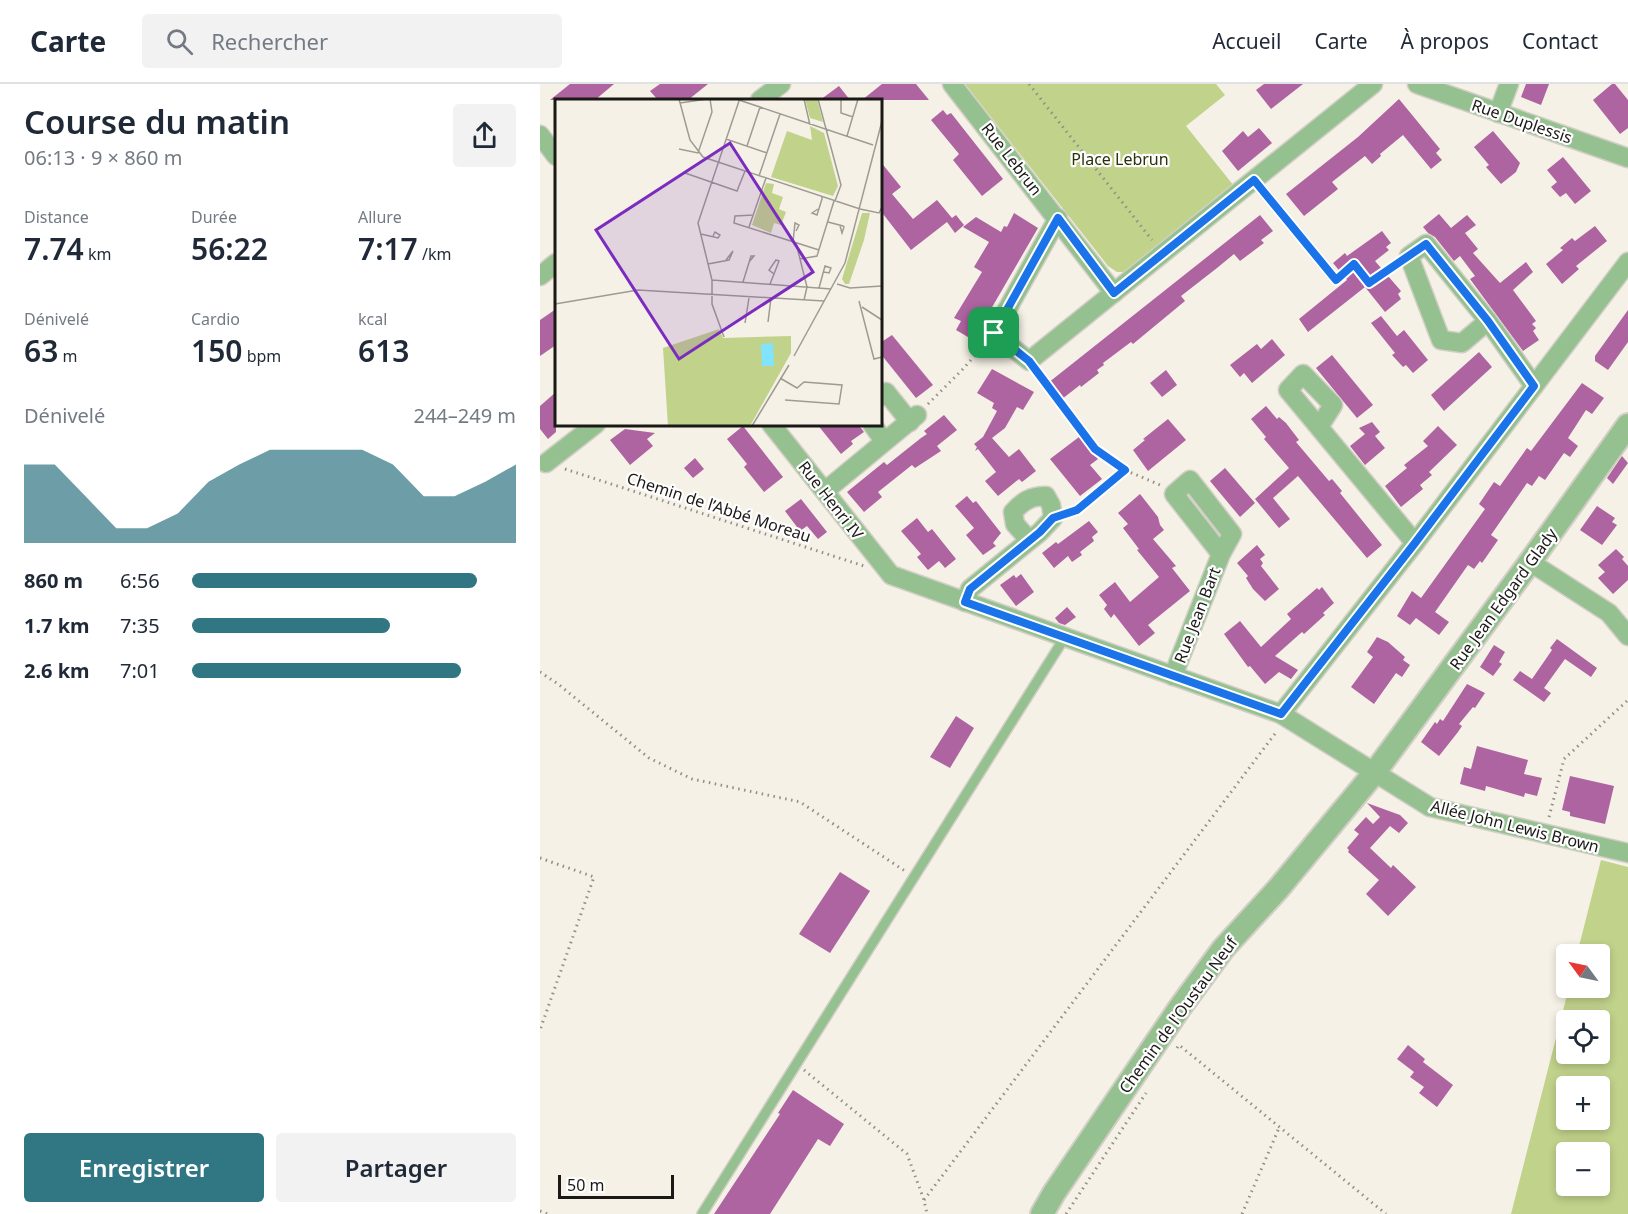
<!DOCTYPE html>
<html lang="fr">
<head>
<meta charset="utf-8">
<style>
	body { margin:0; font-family:"Noto Sans",sans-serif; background:#f2f2f3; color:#1f2937; height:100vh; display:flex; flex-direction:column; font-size:22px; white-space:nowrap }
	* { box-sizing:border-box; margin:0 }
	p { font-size:20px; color:#747a83 }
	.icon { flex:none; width:33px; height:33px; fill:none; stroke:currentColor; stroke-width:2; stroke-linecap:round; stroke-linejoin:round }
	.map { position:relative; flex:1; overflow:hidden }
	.sheet { display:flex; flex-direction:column; background:#fff; width:540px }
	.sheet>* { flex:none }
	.needle { width:39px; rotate:303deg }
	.fabs { position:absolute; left:1016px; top:860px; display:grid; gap:12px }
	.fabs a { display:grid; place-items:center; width:54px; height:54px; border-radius:6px; background:#fff; box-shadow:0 3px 9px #0003; font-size:30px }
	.scale { position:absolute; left:18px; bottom:15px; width:116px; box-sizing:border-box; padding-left:6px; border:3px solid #1b1916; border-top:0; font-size:16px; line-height:21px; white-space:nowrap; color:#1b1916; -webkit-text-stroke:4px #fefefe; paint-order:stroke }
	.pin { position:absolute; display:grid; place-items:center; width:51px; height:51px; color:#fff; margin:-26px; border-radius:12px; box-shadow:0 3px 9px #0006 }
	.round { display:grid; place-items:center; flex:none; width:63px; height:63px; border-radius:6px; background:#f2f2f3 }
	.head { display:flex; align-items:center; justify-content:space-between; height:102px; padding:0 24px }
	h1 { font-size:33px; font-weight:600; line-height:45px }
	.stats { display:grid; grid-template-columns:repeat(3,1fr); gap:9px; height:102px; padding:6px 24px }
	.stats div { display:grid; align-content:center }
	.stats b { font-size:30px; font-weight:600 }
	.stats small { font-size:16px; font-weight:400 }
	.stats p { font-size:16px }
	.chart { height:168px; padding:12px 24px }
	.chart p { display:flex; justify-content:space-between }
	.chart svg { width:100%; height:108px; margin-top:6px; fill:#307683; opacity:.7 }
	.button { display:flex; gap:12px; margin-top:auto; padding:12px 24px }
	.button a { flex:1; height:69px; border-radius:6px; background:#307683; color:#fff; font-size:24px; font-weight:600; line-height:69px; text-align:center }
	.button a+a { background:#f2f2f3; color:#1f2937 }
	ul { padding:0 24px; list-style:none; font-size:20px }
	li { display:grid; grid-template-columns:96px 72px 1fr; align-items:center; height:45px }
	li i { height:15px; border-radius:8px; background:#307683 }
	header { display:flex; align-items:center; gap:36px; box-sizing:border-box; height:84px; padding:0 30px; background:#fff; border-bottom:2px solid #e0e1e3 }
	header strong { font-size:28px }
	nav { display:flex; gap:33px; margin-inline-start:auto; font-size:21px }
	.search { width:420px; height:54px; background:#f2f2f3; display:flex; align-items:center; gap:15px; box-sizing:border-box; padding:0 21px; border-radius:6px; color:#747a83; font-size:22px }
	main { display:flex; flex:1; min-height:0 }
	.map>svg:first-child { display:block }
	.green { fill:#c1d28b; fill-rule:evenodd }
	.building { fill:#ae64a1 }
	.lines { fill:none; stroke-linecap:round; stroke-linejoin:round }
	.service-casing { stroke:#d2cec5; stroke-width:12 }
	.minor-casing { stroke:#d2cec5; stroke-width:21 }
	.tertiary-casing { stroke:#d2cec5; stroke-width:26 }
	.path { stroke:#928f88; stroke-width:3; stroke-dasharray:1.5 4.5; stroke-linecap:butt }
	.service { stroke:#95c191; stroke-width:9 }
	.minor { stroke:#95c191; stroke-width:18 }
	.tertiary { stroke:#95c191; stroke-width:22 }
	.route-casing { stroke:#fff; stroke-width:12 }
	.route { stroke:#1a73e8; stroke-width:8 }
	.labels { text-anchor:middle; stroke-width:4.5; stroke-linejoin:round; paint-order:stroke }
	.street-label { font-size:16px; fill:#1b1916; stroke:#fefefe }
	.park-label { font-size:16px; fill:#2b320a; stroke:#fefefe }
	.inset-road { fill:none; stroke:#9e9b93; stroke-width:1.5 }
	.view { fill:#7b2cbf; fill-opacity:0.15; stroke:#7b2cbf; stroke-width:3 }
	.inset-edge { fill:none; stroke:#1b1916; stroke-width:3 }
</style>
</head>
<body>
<header>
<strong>Carte</strong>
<div class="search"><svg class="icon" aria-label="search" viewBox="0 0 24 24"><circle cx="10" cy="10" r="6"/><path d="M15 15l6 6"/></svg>Rechercher</div>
<nav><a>Accueil</a><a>Carte</a><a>À propos</a><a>Contact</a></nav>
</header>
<main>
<section class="sheet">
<div class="head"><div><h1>Course du matin</h1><p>06:13 · 9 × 860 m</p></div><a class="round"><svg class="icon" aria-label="share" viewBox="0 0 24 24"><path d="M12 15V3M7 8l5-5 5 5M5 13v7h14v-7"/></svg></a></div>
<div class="stats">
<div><p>Distance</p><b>7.74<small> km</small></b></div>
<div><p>Durée</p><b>56:22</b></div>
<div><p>Allure</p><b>7:17<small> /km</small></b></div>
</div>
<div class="stats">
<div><p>Dénivelé</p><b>63<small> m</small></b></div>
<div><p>Cardio</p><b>150<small> bpm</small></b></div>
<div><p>kcal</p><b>613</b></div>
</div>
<div class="chart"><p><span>Dénivelé</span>244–249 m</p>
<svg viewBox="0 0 160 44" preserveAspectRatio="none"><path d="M0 44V12L10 12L20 25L30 38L40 38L50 32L60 19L70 12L80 6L90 6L100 6L110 6L120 12L130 25L140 25L150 19L160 12V44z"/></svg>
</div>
<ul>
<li><b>860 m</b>6:56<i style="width:88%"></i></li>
<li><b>1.7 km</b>7:35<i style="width:61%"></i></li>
<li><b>2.6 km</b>7:01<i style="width:83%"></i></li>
</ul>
<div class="button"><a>Enregistrer</a><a>Partager</a></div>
</section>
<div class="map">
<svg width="1088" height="1130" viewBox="0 0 1088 1130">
	<rect width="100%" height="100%" fill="#f5f1e6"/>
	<!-- green -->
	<g class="green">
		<path d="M 425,0 L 676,0 L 685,11 L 646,42 L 694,102 L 586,188 L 577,188 L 568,182 Z"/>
		<path d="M 1061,776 L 1088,783 L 1088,1130 L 971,1130 L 1029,903 L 1059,903 L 1059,870 L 1037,870 ZM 1026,936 L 1059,936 L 1059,969 L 1026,969 ZM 1026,1002 L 1059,1002 L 1059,1035 L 1026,1035 ZM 1026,1068 L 1059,1068 L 1059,1101 L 1026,1101 Z"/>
	</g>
	<!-- building -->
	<g class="building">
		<path d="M 30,0 L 74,0 L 55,16 L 10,16 Z"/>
		<path d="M 120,0 L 168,0 L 148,16 L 118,16 L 110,7 Z"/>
		<path d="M 342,0 L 376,0 L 389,16 L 322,16 Z"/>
		<path d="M 724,0 L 763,0 L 731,25 L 716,6 Z"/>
		<path d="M 986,0 L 1009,0 L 1001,21 L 981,13 Z"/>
		<path d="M 1072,0 L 1075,0 L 1088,16 L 1088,44 L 1080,50 L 1053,16 Z"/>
		<path d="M 299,2 L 310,16 L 280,16 Z"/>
		<path d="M 859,15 L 900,65 L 896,69 L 902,76 L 891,85 L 863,51 L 840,70 L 841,72 L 832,80 L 825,72 L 792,98 L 798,105 L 764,132 L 746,110 L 818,53 Z"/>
		<path d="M 403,26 L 407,31 L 411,29 L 463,95 L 442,112 L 413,76 L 419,70 L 391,36 Z"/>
		<path d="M 719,44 L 732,59 L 698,87 L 682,67 L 703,47 L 708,53 Z"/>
		<path d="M 953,47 L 980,79 L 976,88 L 961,100 L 946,83 L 949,81 L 934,63 Z"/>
		<path d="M 1023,73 L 1051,107 L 1035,120 L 1026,109 L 1020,113 L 1011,103 L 1017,98 L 1007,86 Z"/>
		<path d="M 340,77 L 361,103 L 352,110 L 373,135 L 397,116 L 412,134 L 416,131 L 424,141 L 415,149 L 407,138 L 371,166 L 340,126 Z"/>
		<path d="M 474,129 L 498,144 L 433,256 L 416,246 L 421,237 L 414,234 L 442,188 L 434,183 L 449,158 L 423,143 L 436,133 L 461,148 L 464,142 L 467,143 Z"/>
		<path d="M 899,130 L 911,144 L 927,131 L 936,141 L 925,149 L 938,165 L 933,169 L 960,199 L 986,178 L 993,188 L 973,206 L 996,237 L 992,240 L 996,244 L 993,247 L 999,256 L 983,267 L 930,195 L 935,192 L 920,172 L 914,177 L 895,153 L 888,149 L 883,143 Z"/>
		<path d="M 720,131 L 733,147 L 721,156 L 724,159 L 700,177 L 694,170 L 677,184 L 641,212 L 645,217 L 593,260 L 591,258 L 563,279 L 564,281 L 557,286 L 559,289 L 541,303 L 540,301 L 522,315 L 517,310 L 508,299 Z"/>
		<path d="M 1055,142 L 1067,157 L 1036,182 L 1039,185 L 1022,200 L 1006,180 L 1023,166 L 1020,164 L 1032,154 L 1035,157 Z"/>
		<path d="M 842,147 L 851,159 L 846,163 L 849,166 L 835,177 L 861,207 L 858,210 L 861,215 L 845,228 L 825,203 L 768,248 L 759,235 L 807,196 L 793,179 L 805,169 L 807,172 Z"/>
		<path d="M 16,225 L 16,261 L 0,272 L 0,236 Z"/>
		<path d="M 1088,226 L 1088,258 L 1068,286 L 1055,277 L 1055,272 Z"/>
		<path d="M 841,232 L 857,252 L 864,246 L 888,276 L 873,289 L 866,281 L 863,283 L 852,271 L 855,269 L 831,239 Z"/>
		<path d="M 352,251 L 393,301 L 376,314 L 340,269 L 340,259 Z"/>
		<path d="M 732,255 L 745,271 L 712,299 L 704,289 L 700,293 L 690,281 L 717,260 L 721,265 Z"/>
		<path d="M 939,268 L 952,283 L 904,327 L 891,311 Z"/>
		<path d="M 792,271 L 833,321 L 817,334 L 776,284 Z"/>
		<path d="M 452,285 L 494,308 L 483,326 L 477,323 L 465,344 L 452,354 L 469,373 L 479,365 L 496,387 L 482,398 L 479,395 L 458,412 L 445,397 L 456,388 L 438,365 L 435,367 L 437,363 L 434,360 L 443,353 L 457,327 L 452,324 L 454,319 L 437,309 Z"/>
		<path d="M 626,286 L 637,301 L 622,313 L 610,299 Z"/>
		<path d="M 1042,299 L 1064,314 L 1052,330 L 1046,326 L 1028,354 L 1038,362 L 1030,373 L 1024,369 L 1005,396 L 999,392 L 992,402 L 987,399 L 951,451 L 958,456 L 942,479 L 940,477 L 934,485 L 928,481 L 895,528 L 909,538 L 899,551 L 876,534 L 870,541 L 857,532 L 872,507 L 881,514 L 945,425 L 939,420 L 954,398 L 960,402 L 987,364 L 991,367 Z"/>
		<path d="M 16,308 L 16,348 L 8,355 L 0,345 L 0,322 Z"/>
		<path d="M 726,322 L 737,335 L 739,333 L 746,339 L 759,356 L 756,358 L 789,397 L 792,395 L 802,407 L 800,409 L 842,461 L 827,474 L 758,392 L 733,414 L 750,435 L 739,444 L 715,415 L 749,384 L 724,355 L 726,353 L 711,335 Z"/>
		<path d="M 404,331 L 417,346 L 397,362 L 401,367 L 375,384 L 372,381 L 338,408 L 342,413 L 324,428 L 307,408 L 344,378 L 347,381 L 381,354 L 387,350 L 384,347 Z"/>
		<path d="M 628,335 L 646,356 L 608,387 L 593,366 L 605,356 L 603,355 Z"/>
		<path d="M 832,338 L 840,348 L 835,352 L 845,364 L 825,381 L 810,362 L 825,350 L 819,344 Z"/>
		<path d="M 277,340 L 318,340 L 324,348 L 311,357 L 313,360 L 301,370 Z"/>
		<path d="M 203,342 L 243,393 L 224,408 L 204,383 L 207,380 L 187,355 Z"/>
		<path d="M 898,342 L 917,361 L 889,388 L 892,391 L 880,401 L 883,405 L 861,423 L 845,402 L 867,384 L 864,381 L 888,362 L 883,357 Z"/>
		<path d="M 85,345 L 115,349 L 107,355 L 113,362 L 90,381 L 70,356 Z"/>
		<path d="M 539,353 L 558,375 L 550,381 L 562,395 L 540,412 L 510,375 Z"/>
		<path d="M 1082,372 L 1088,379 L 1073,400 L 1067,394 Z"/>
		<path d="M 155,374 L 164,385 L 153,394 L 144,384 Z"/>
		<path d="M 685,384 L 715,419 L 700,433 L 670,397 Z"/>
		<path d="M 600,410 L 618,433 L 620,441 L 624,446 L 613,455 L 636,482 L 632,484 L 650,507 L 608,541 L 615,549 L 599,562 L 574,530 L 571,534 L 564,525 L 567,521 L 559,511 L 575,498 L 590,518 L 619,493 L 597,466 L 599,465 L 583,444 L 588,440 L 578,429 Z"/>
		<path d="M 427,412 L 433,419 L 436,417 L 461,449 L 453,459 L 456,462 L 443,471 L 426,451 L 434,444 L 415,422 Z"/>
		<path d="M 261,415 L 287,448 L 278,455 L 267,442 L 260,447 L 245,427 Z"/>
		<path d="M 1057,422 L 1075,434 L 1072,438 L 1077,441 L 1062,461 L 1040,446 Z"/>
		<path d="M 377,434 L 388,448 L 392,445 L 416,475 L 405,484 L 399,477 L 388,486 L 377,473 L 381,470 L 361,447 Z"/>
		<path d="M 549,437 L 558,448 L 552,453 L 554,457 L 540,468 L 542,471 L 532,478 L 528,472 L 514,484 L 502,469 L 516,458 L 518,460 Z"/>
		<path d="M 717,461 L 725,471 L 720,475 L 723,479 L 721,482 L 739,505 L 725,517 L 713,505 L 706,494 L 708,492 L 697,479 Z"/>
		<path d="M 1076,465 L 1084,473 L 1082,475 L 1088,482 L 1088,496 L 1073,510 L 1058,494 L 1065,488 L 1058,481 Z"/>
		<path d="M 481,490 L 494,508 L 476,522 L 460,501 L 474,491 L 476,494 Z"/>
		<path d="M 782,503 L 794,519 L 783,529 L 785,531 L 775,540 L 764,550 L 762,548 L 735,572 L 758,586 L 751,595 L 739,588 L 725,600 L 710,582 L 708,583 L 684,550 L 700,537 L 721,563 L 751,535 L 747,530 L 777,504 L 779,506 Z"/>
		<path d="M 527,523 L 536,533 L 525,541 L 519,539 L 515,534 Z"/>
		<path d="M 837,553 L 848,558 L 865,573 L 863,576 L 870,581 L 862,593 L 856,589 L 834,620 L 811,603 L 833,573 L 827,568 Z"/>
		<path d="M 1017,555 L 1057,584 L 1051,593 L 1025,575 L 1004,604 L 1011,609 L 1004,618 L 973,596 L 980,587 L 992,595 L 1012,566 L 1010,564 Z"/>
		<path d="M 954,561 L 965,568 L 959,578 L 962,580 L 953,592 L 940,583 Z"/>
		<path d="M 927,600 L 945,609 L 935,624 L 933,623 L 919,640 L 922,642 L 918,648 L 899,672 L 881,658 L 895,638 L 897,640 L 900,635 L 903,637 Z"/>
		<path d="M 416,632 L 434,644 L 410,684 L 390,673 Z"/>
		<path d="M 937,662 L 988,676 L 984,690 L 1002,694 L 997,712 L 985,709 L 984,713 L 946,702 L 945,707 L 920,700 L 924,683 L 931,685 Z"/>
		<path d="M 1030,692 L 1074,702 L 1065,740 L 1030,732 L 1030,728 L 1022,726 Z"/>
		<path d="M 827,719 L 860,731 L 868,739 L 859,749 L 850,742 L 830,764 L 851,784 L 853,781 L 876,803 L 848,832 L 826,810 L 839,796 L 808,768 L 809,766 L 807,764 L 819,750 L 814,746 L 826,733 L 833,740 L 840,733 Z"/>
		<path d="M 300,788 L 330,807 L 290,869 L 259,850 Z"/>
		<path d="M 868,961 L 885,975 L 883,978 L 913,1001 L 897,1023 L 879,1009 L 884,1003 L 870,993 L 874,988 L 857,975 Z"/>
		<path d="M 253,1006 L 304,1040 L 290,1062 L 278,1055 L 230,1130 L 174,1130 L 240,1030 L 238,1029 Z"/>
	</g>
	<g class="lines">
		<!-- service casing -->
		<g class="service-casing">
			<g id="service">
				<path d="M 714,96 L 796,196"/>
				<path d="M 162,1130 L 525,553"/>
			</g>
		</g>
		<!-- minor casing -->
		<g class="minor-casing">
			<g id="minor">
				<path d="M 412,0 L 574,209"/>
				<path d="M 877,0 L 1088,74"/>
				<path d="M 220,16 L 241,0"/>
				<path d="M 958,29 L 969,0"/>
				<path d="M 0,51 L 16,72"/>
				<path d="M 518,134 L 454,249 L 489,277 L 833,0"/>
				<path d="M 0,192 L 16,179"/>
				<path d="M 948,237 L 922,259 L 901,256 L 869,172 L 886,160 L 948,237 L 994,302"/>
				<path d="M 340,313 L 346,308 L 370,338"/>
				<path d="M 231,340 L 351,491 L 741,630 L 890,723 L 1088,769"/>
				<path d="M 332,340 L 344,357"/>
				<path d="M 779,343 L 793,321 L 763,290 L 748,306 L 875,459"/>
				<path d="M 6,379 L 56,340"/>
				<path d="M 285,407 L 377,331"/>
				<path d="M 990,478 L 1069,529 L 1088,552"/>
				<path d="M 425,518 L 430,505 L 500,448 L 513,434 L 511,421 L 506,412 C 491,412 483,417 473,428 L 475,440 L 489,456"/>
				<path d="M 633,592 L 681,470 L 692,450 L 650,396 L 634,410 L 681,470"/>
				<path d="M 741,630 L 875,459 L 1088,178"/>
			</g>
		</g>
		<!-- tertiary casing -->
		<g class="tertiary-casing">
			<path id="tertiary" d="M 502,1130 L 514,1109 L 641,922 L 683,865 L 738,805 L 835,688 L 990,478 L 1088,341"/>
		</g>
		<!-- path -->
		<g class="path">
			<path d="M 489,0 L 612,156"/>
			<path d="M 805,188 L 814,180 L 829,199 L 855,181"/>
			<path d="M 498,289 L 555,365 L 585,386 L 620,401"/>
			<path d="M 388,320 L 423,285 L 444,261"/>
			<path d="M 25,385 L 324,482"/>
			<path d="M 529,429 L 537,426 L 585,386"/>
			<path d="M 0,588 L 18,600 L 109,674 L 152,695 L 260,718 L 365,787"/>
			<path d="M 1009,733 L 1024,675 L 1088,616"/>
			<path d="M 0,774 L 54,793 L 0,946"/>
			<path d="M 637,964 L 639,961 L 846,1130"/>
			<path d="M 264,986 L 367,1070 L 384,1116 L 387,1130"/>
			<path d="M 384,1116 L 737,647"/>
			<path d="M 0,1127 L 8,1130"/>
			<path d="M 526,1130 L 606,1009"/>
			<path d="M 702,1130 L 739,1044"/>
		</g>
		<!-- service -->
		<use href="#service" class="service"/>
		<!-- minor -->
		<use href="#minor" class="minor"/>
		<!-- tertiary -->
		<use href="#tertiary" class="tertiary"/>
	</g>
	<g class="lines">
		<!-- route casing -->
		<g class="route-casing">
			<path id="route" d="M 714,96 L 796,196 L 814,180 L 829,199 L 886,160 L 948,237 L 994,302 L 875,459 L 741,630 L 425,518 L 430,505 L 500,448 L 513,434 L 537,426 L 585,386 L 555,365 L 489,277 L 454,249 L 518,134 L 574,209 Z"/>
		</g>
		<!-- route -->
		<use href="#route" class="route"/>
	</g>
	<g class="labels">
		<!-- street labels -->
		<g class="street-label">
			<text transform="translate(982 37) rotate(19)" y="6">Rue Duplessis</text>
			<text transform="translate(472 75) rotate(52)" y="6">Rue Lebrun</text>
			<text transform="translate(291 416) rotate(52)" y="6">Rue Henri IV</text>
			<text transform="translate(179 423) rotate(18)" y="6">Chemin de l’Abbé Moreau</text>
			<text transform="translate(963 515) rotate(-54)" y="6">Rue Jean Edgard Glady</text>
			<text transform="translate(657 531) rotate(-69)" y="6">Rue Jean Bart</text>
			<text transform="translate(975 742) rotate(14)" y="6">Allée John Lewis Brown</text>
			<text transform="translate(638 931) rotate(-54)" y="6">Chemin de l'Oustau Neuf</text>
		</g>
		<!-- park labels -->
		<g class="park-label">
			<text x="580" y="81">Place Lebrun</text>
		</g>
	</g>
	<!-- overview -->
	<g transform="translate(15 15)">
		<rect width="327" height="327" fill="#f5f1e6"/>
		<path d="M 250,0 L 262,0 L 268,23 L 255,19 ZM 255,27 L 269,34 L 283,87 L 278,97 L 216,78 L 232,32 L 257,41 ZM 211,84 L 219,85 L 217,94 L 228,98 L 224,110 L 231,113 L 226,126 L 219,124 L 216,134 L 197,126 ZM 307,114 L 315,114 L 309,141 L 294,185 L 290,185 L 287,180 ZM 164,230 L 168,239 L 236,237 L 236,254 L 195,327 L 113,327 L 108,249 Z" fill="#c1d28b"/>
		<path d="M 218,244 L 219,267 L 207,267 L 206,245 Z" fill="#81e4fc"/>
		<path class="inset-road" d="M 124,0 L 135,41 L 148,58 L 305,110 L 324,114 L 327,108M 181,0 L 318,46M 249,0 L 255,26M 263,0 L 286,86 L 280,102M 286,0 L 286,14 L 298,18M 125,4 L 152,0M 292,37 L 303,0M 171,40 L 212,54M 192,47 L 205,8M 124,50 L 143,54 L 157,13 L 155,0M 130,74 L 182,92 L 190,72M 204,77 L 225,15M 263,110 L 257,114 L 262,116 L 267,100 L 267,98M 199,116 L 180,117 L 179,124 L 264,151M 273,123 L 288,127 L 289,128 L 287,134 L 285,127M 194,128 L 211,79M 146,135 L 163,139 L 165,136 L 160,133 L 158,137M 238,143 L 240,124 L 244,126 L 241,132M 241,144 L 252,188 L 249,201M 245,160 L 262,157 L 279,102M 153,165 L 174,161 L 178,152 L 171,161M 157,181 L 276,190M 188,183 L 196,157 L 199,157 L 194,163M 215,185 L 219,175 L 224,162 L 221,161 L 214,171 L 219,175M 282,185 L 295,189 L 327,187M 264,189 L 270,167 L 276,169 L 274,174 L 269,173M 304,202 L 319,260 L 327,258M 0,205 L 83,191 L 269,202M 307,208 L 327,221M 213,223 L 216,199M 190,224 L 194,199M 169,238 L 157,205 L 157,181 L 143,124 L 184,2M 239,257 L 290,164 L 327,22M 225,279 L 242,289 L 249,283 L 287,286 L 284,305 L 230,301M 197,327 L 234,266"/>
		<path class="view" d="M 175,44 L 258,173 L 124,260 L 41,131 Z"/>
		<rect width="327" height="327" class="inset-edge"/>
	</g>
</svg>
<div class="fabs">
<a><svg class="needle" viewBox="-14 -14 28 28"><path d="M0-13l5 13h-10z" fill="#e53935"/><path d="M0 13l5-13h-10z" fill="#747a83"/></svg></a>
<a><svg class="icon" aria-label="locate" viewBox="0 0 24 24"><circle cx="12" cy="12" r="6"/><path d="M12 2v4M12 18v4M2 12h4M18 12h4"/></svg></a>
<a>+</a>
<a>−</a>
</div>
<div class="scale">50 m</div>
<div class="pin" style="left:454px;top:249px;background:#1e9e55"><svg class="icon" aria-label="arrive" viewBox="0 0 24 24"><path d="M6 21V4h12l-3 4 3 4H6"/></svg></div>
</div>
</main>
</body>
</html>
